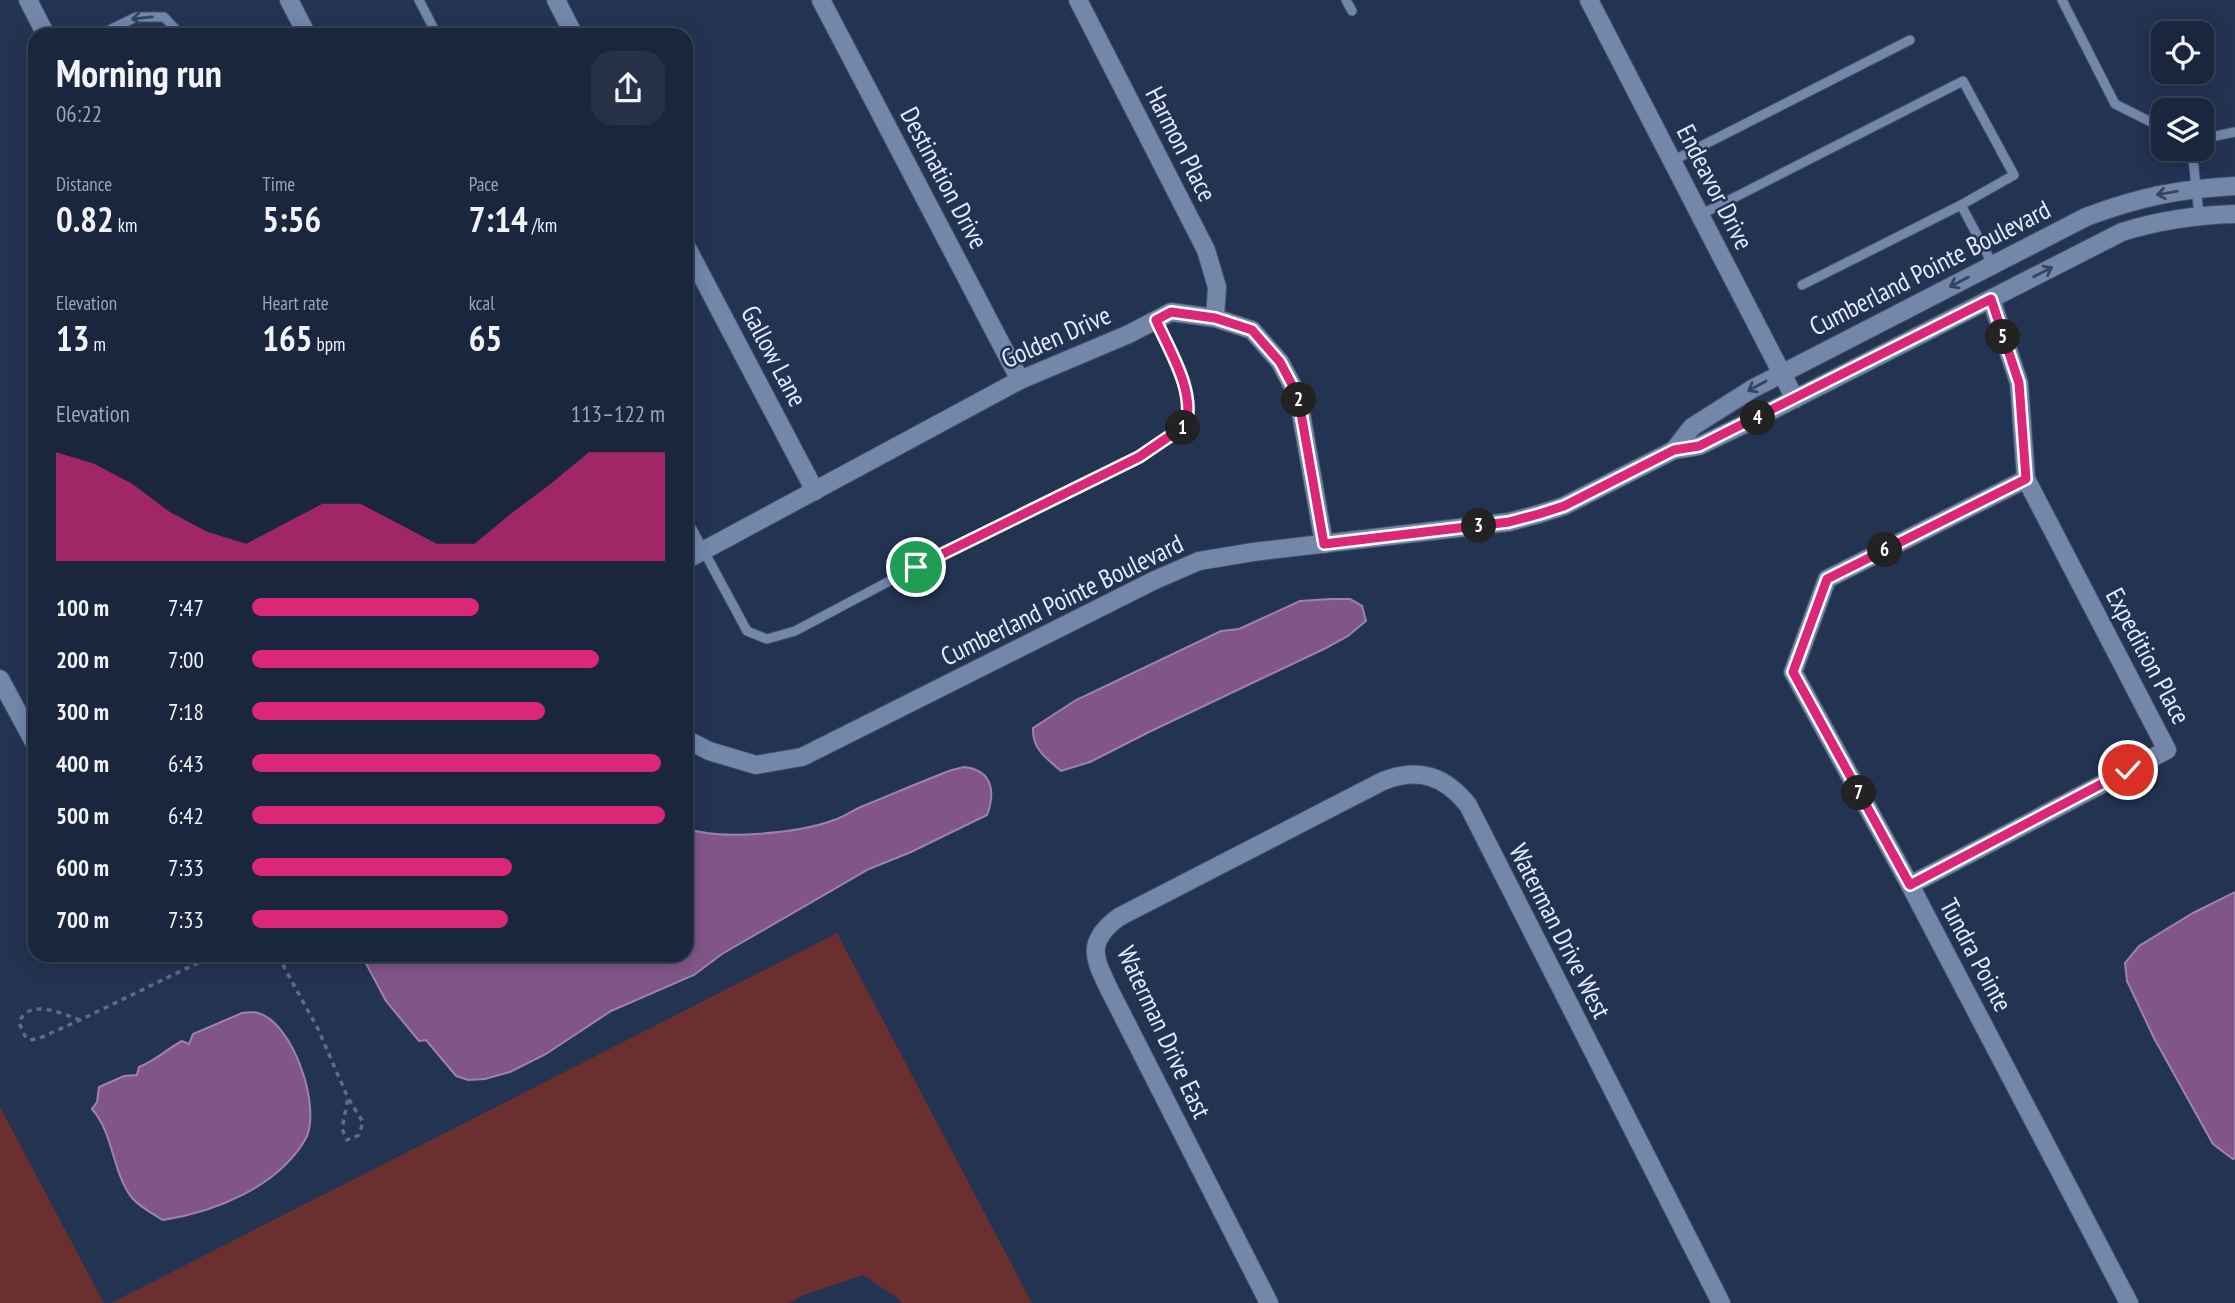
<!DOCTYPE html>
<html lang="en">
<head>
<meta charset="utf-8">
<style>
	body { margin:0; font-family:"PT Sans Narrow",sans-serif; background:#273249; color:#f1f3f6; height:100vh; display:flex; flex-direction:column; font-size:26px; white-space:nowrap }
	* { box-sizing:border-box; margin:0 }
	p { font-size:23px; color:#9fa5b0 }
	.icon { flex:none; width:38px; height:38px; fill:none; stroke:currentColor; stroke-width:2; stroke-linecap:round; stroke-linejoin:round }
	.map { position:relative; flex:1; overflow:hidden }
	.details { position:absolute; left:28px; top:28px; width:665px; height:934px; display:flex; flex-direction:column; background:#1a263e; border-radius:21px; box-shadow:0 4px 18px #0003,0 0 0 2px #384358 }
	.details>* { flex:none }
	.tools { position:absolute; left:2151px; top:21px; display:grid; gap:14px }
	.tools a { display:grid; place-items:center; width:63px; height:63px; border-radius:14px; background:#1a263e; box-shadow:0 4px 18px #0003,0 0 0 2px #384358; font-size:35px }
	.pin { position:absolute; display:grid; place-items:center; width:60px; height:60px; color:#fff; margin:-30px; border:4px solid #fff; border-radius:50%; box-shadow:0 2px 7px #0007 }
	.km { position:absolute; width:35px; height:35px; margin:-18px; border-radius:50%; background:#222; color:#fff; font-size:19px; line-height:35px; text-align:center }
	.round { display:grid; place-items:center; flex:none; width:74px; height:74px; border-radius:21px; background:#273249 }
	.head { display:flex; align-items:center; justify-content:space-between; height:119px; padding:0 28px }
	h1 { font-size:38px; font-weight:600; line-height:52px }
	.figures { display:grid; grid-template-columns:repeat(3,1fr); gap:10px; height:119px; padding:7px 28px }
	.figures div { display:grid; align-content:center }
	.figures b { font-size:35px; font-weight:600 }
	.figures small { font-size:19px; font-weight:400 }
	.figures p { font-size:19px }
	.chart { height:196px; padding:14px 28px }
	.chart p { display:flex; justify-content:space-between }
	.chart svg { width:100%; height:126px; margin-top:7px; fill:#db2777; opacity:.7 }
	ul { padding:0 28px; list-style:none; font-size:23px }
	li { display:grid; grid-template-columns:112px 84px 1fr; align-items:center; height:52px }
	li i { height:18px; border-radius:9px; background:#db2777 }
	.map>svg:first-child { display:block }
	.green { fill:#6b2f2f }
	.water { fill:#825589; stroke:#9f82ab; stroke-width:2 }
	.lines { fill:none; stroke-linecap:round; stroke-linejoin:round }
	.service-casing { stroke:#43506a; stroke-width:11 }
	.minor-casing { stroke:#43506a; stroke-width:20 }
	.path { stroke:#5e6c86; stroke-width:3.5; stroke-dasharray:5 5; stroke-linecap:butt }
	.service { stroke:#7387ab; stroke-width:9 }
	.minor { stroke:#7387ab; stroke-width:18 }
	.oneway { stroke:#334464 }
	.route-casing { stroke:#fff; stroke-width:14 }
	.route { stroke:#db2777; stroke-width:9 }
	.labels { text-anchor:middle; stroke-width:5; stroke-linejoin:round; paint-order:stroke }
	.street-label { font-size:26px; fill:#e2ebfb; stroke:#233352 }
</style>
</head>
<body>
<div class="map">
<svg width="2235" height="1303" viewBox="0 0 2235 1303">
	<rect width="100%" height="100%" fill="#233352"/>
	<!-- green -->
	<g class="green">
		<path d="M 837,933 L 1032,1303 L 901,1303 L 899,1299 L 863,1275 L 804,1295 L 789,1303 L 111,1303 Z"/>
		<path d="M 0,1107 L 104,1303 L 0,1303 Z"/>
	</g>
	<!-- water -->
	<g class="water">
		<path d="M 1331,599 L 1350,599 L 1362,606 L 1366,621 L 1348,636 L 1326,648 L 1149,732 L 1090,762 L 1061,771 C 1046,758 1032,749 1033,728 L 1076,700 L 1221,631 L 1239,629 L 1300,601 Z"/>
		<path d="M 964,767 C 992,770 996,791 987,815 L 911,852 L 869,869 L 722,954 L 694,975 L 611,1011 L 546,1054 L 510,1072 L 485,1079 L 468,1080 L 456,1076 L 426,1040 L 419,1041 L 386,1001 L 362,956 L 686,956 L 686,828 C 720,841 799,833 834,820 C 844,817 853,810 863,806 C 893,794 922,781 952,770 Z"/>
		<path d="M 2235,892 L 2235,1158 L 2233,1159 L 2213,1144 L 2154,1038 L 2127,981 L 2125,963 L 2139,946 L 2193,913 Z"/>
		<path d="M 242,1013 C 247,1013 254,1011 258,1013 C 293,1022 323,1110 305,1140 C 277,1187 215,1212 163,1220 C 153,1214 140,1207 132,1198 C 112,1172 114,1134 92,1109 L 97,1102 L 99,1087 L 124,1076 L 137,1075 L 139,1067 C 155,1061 167,1049 182,1041 L 189,1044 L 193,1034 Z"/>
	</g>
	<g class="lines">
		<!-- service casing -->
		<g class="service-casing">
			<g id="service">
				<path d="M 419,0 L 437,35"/>
				<path d="M 1346,0 L 1352,11"/>
				<path d="M 2062,0 L 2115,104 L 2163,128"/>
				<path d="M 99,35 L 136,17 L 164,17 L 181,35"/>
				<path d="M 2202,139 L 2235,132"/>
				<path d="M 2192,149 L 2199,215"/>
				<path d="M 1672,161 L 1910,40"/>
				<path d="M 1700,215 L 1963,81 L 2014,175 L 1961,205 L 1993,265"/>
				<path d="M 1802,285 L 1961,205"/>
				<path d="M 686,518 L 747,631 L 767,639 L 795,631 L 916,567 L 1139,457 L 1186,425 C 1195,390 1170,352 1156,320"/>
			</g>
		</g>
		<!-- minor casing -->
		<g class="minor-casing">
			<g id="minor">
				<path d="M 28,0 L 46,35"/>
				<path d="M 289,0 L 307,35"/>
				<path d="M 556,0 L 574,35"/>
				<path d="M 821,0 L 1020,380"/>
				<path d="M 1078,0 L 1206,250 L 1217,287 L 1215,318"/>
				<path d="M 1589,0 L 1795,399"/>
				<path d="M 686,246 L 815,491"/>
				<path d="M 1991,299 L 2019,383 L 2026,479 L 1827,579 L 1793,672 L 1910,885 L 2129,1303"/>
				<path d="M 1674,450 L 1692,427 L 1752,389 L 2086,217 C 2139,197 2179,189 2235,186"/>
				<path d="M 686,560 L 1020,380 L 1129,334 L 1171,312 L 1215,318 L 1252,330 L 1280,362 L 1298,396 L 1324,544"/>
				<path d="M 0,679 L 35,744"/>
				<path d="M 686,739 L 709,751 L 756,765 L 802,757 L 1155,580 L 1199,561 L 1253,552 L 1509,522 L 1539,514 L 1564,506 L 1674,450 L 1699,446 L 1753,420 L 2122,232 C 2160,220 2195,215 2235,214"/>
				<path d="M 1910,885 L 2167,750 L 2026,479"/>
				<path d="M 1269,1303 L 1110,991 C 1094,958 1085,942 1119,917 L 1383,781 C 1419,767 1445,776 1468,805 L 1721,1303"/>
			</g>
		</g>
		<!-- path -->
		<g class="path">
			<path d="M 278,956 L 318,1029 L 348,1098 L 363,1122 L 359,1135 L 347,1140 L 342,1129 L 348,1098"/>
			<path d="M 80,1020 C 63,1014 28,997 19,1023 L 25,1036 L 30,1040 L 40,1038 L 80,1020 L 212,956"/>
		</g>
		<!-- service -->
		<use href="#service" class="service"/>
		<!-- minor -->
		<use href="#minor" class="minor"/>
	</g>
	<!-- one-way arrows -->
	<defs><path id="oneway-shaft" d="M-6 0H5M1.5-3L5.5 0L1.5 3" fill="none" stroke-width="1.6" stroke-linecap="round" stroke-linejoin="round" transform="scale(1.75)"/></defs>
	<g class="oneway">
		<use href="#oneway-shaft" transform="translate(142 18) rotate(174)"/>
		<use href="#oneway-shaft" transform="translate(2167 193) rotate(170)"/>
		<use href="#oneway-shaft" transform="translate(2043 272) rotate(-27)"/>
		<use href="#oneway-shaft" transform="translate(1959 282) rotate(153)"/>
		<use href="#oneway-shaft" transform="translate(1757 386) rotate(151)"/>
	</g>
	<g class="lines">
		<!-- route casing -->
		<g class="route-casing">
			<path id="route" d="M 916,567 L 1139,457 L 1186,425 C 1195,390 1170,352 1156,320 L 1171,312 L 1215,318 L 1252,330 L 1280,362 L 1298,396 L 1324,544 L 1509,522 L 1539,514 L 1564,506 L 1674,450 L 1699,446 L 1991,299 L 2019,383 L 2026,479 L 1827,579 L 1793,672 L 1910,885 L 2128,770"/>
		</g>
		<!-- route -->
		<use href="#route" class="route"/>
	</g>
	<g class="labels">
		<!-- street labels -->
		<g class="street-label">
			<text transform="translate(1181 144) rotate(63)" y="9">Harmon Place</text>
			<text transform="translate(944 178) rotate(62)" y="9">Destination Drive</text>
			<text transform="translate(1715 187) rotate(63)" y="9">Endeavor Drive</text>
			<text transform="translate(1930 268) rotate(-27)" y="9">Cumberland Pointe Boulevard</text>
			<text transform="translate(1056 337) rotate(-24)" y="9">Golden Drive</text>
			<text transform="translate(774 356) rotate(62)" y="9">Gallow Lane</text>
			<text transform="translate(1062 600) rotate(-26)" y="9">Cumberland Pointe Boulevard</text>
			<text transform="translate(2148 656) rotate(62)" y="9">Expedition Place</text>
			<text transform="translate(1560 931) rotate(63)" y="9">Waterman Drive West</text>
			<text transform="translate(1976 955) rotate(62)" y="9">Tundra Pointe</text>
			<text transform="translate(1164 1032) rotate(65)" y="9">Waterman Drive East</text>
		</g>
	</g>
</svg>
<div class="tools">
<a><svg class="icon" aria-label="locate" viewBox="0 0 24 24"><circle cx="12" cy="12" r="6"/><path d="M12 2v4M12 18v4M2 12h4M18 12h4"/></svg></a>
<a><svg class="icon" aria-label="layers" viewBox="0 0 24 24"><path d="M12 4l9 5-9 5-9-5zM3 14l9 5 9-5"/></svg></a>
</div>
<div class="pin" style="left:916px;top:567px;background:#1e9e55"><svg class="icon" aria-label="arrive" viewBox="0 0 24 24"><path d="M6 21V4h12l-3 4 3 4H6"/></svg></div>
<div class="pin" style="left:2128px;top:770px;background:#d93025"><svg class="icon" aria-label="check" viewBox="0 0 24 24"><path d="M5 12l5 5 9-10"/></svg></div>
<b class="km" style="left:1183px;top:428px">1</b>
<b class="km" style="left:1299px;top:400px">2</b>
<b class="km" style="left:1479px;top:526px">3</b>
<b class="km" style="left:1758px;top:418px">4</b>
<b class="km" style="left:2003px;top:337px">5</b>
<b class="km" style="left:1885px;top:550px">6</b>
<b class="km" style="left:1859px;top:793px">7</b>
<section class="details">
<div class="head"><div><h1>Morning run</h1><p>06:22</p></div><a class="round"><svg class="icon" aria-label="share" viewBox="0 0 24 24"><path d="M12 15V3M7 8l5-5 5 5M5 13v7h14v-7"/></svg></a></div>
<div class="figures">
<div><p>Distance</p><b>0.82<small> km</small></b></div>
<div><p>Time</p><b>5:56</b></div>
<div><p>Pace</p><b>7:14<small> /km</small></b></div>
</div>
<div class="figures">
<div><p>Elevation</p><b>13<small> m</small></b></div>
<div><p>Heart rate</p><b>165<small> bpm</small></b></div>
<div><p>kcal</p><b>65</b></div>
</div>
<div class="chart"><p><span>Elevation</span>113–122 m</p>
<svg viewBox="0 0 160 44" preserveAspectRatio="none"><path d="M0 44V6L10 10L20 17L30 27L40 34L50 38L60 31L70 24L80 24L90 31L100 38L110 38L120 27L130 17L140 6L150 6L160 6V44z"/></svg>
</div>
<ul>
<li><b>100 m</b>7:47<i style="width:55%"></i></li>
<li><b>200 m</b>7:00<i style="width:84%"></i></li>
<li><b>300 m</b>7:18<i style="width:71%"></i></li>
<li><b>400 m</b>6:43<i style="width:99%"></i></li>
<li><b>500 m</b>6:42<i style="width:100%"></i></li>
<li><b>600 m</b>7:33<i style="width:63%"></i></li>
<li><b>700 m</b>7:33<i style="width:62%"></i></li>
</ul>
</section>
</div>
</body>
</html>
